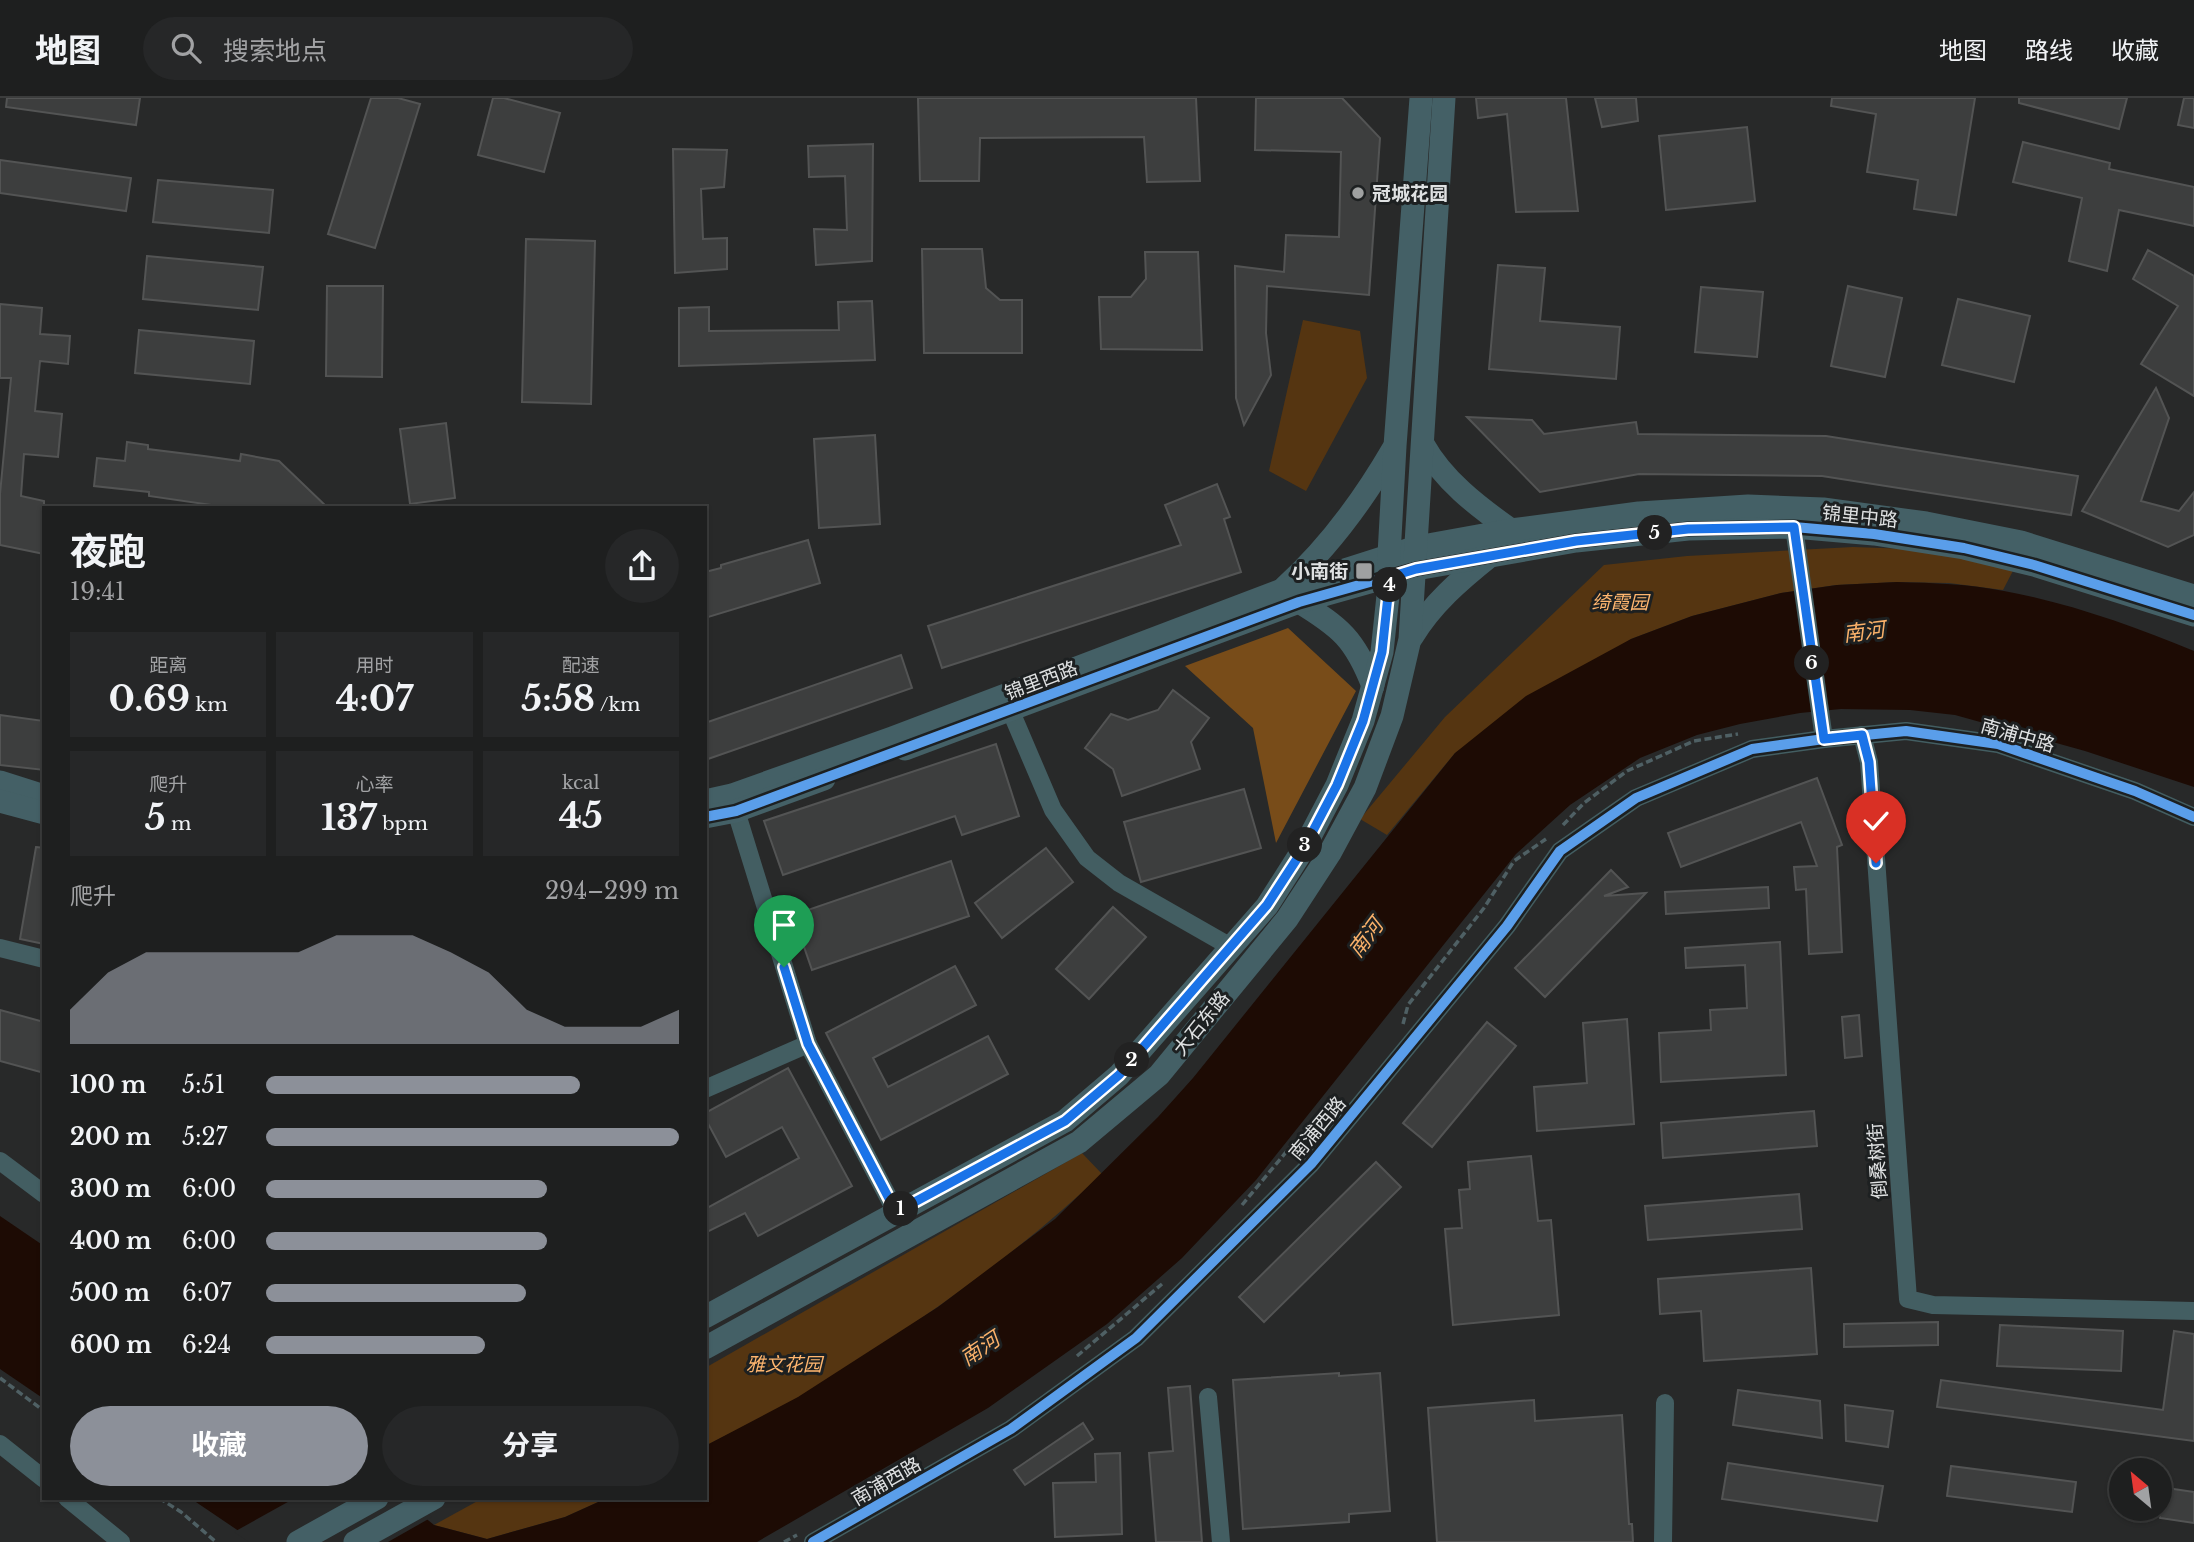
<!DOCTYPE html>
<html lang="zh">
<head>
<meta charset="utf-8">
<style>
	body { margin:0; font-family:"Libre Baskerville","Noto Sans SC",serif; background:#262728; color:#f1f3f6; height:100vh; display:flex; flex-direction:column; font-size:26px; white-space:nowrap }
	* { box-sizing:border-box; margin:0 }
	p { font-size:23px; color:#a1a2a4 }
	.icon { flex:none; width:38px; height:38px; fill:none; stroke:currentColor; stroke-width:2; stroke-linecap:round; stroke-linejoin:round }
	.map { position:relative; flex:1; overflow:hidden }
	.sheet { position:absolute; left:42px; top:408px; width:665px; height:994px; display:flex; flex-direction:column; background:#1e1f1f; border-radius:0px; box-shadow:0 2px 5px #0004,0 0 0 2px #3c3d3d }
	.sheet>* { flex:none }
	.needle { width:46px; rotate:331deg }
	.controls { position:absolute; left:2109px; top:1360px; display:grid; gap:14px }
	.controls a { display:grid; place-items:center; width:63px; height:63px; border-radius:50%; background:#1e1f1f; box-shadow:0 2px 5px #0004,0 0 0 2px #3c3d3d; font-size:35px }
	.pin { position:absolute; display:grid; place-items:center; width:60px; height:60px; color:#fff; margin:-72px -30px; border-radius:50% 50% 50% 0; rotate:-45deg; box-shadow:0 0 7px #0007 }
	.pin .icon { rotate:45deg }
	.km { position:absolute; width:35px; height:35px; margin:-18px; border-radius:50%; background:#222; color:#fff; font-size:19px; line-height:35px; text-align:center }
	.round { display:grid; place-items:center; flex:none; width:74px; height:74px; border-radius:37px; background:#262728 }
	.summary { display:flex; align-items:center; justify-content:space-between; height:119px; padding:0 28px }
	h1 { font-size:38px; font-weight:700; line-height:52px }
	.figures { display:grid; grid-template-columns:repeat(3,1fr); gap:10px; height:119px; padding:7px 28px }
	.figures div { display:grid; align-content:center; border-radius:0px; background:#262728; text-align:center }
	.figures b { font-size:35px; font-weight:700 }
	.figures small { font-size:19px; font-weight:400 }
	.figures p { font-size:19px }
	.chart { height:196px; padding:14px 28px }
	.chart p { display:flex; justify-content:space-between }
	.chart svg { width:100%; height:126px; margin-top:7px; fill:#8c9099; opacity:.7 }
	.action { display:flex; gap:14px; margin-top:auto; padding:14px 28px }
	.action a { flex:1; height:80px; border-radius:42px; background:#8c9099; color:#fff; font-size:28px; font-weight:700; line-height:80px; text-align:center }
	.action a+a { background:#262728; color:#f1f3f6 }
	ul { padding:0 28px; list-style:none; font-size:23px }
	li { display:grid; grid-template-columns:112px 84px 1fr; align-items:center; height:52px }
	li i { height:18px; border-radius:9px; background:#8c9099 }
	header { display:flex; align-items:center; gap:42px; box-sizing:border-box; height:98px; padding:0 35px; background:#1e1f1f; border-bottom:2px solid #3c3d3d }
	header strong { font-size:33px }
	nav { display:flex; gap:38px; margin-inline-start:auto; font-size:24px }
	.search { width:490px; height:63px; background:#262728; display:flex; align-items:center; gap:18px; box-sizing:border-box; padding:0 24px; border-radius:38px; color:#a1a2a4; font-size:26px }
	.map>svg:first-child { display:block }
	.green { fill:#553511 }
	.forest { fill:#784c19 }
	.water { fill:#1d0b04 }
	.pier { fill:#282929 }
	.building { fill:#3d3e3e; stroke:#535454; stroke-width:2 }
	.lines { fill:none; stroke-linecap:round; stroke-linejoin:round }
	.path { stroke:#4f6064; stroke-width:3.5; stroke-dasharray:7 3.5; stroke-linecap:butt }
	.minor { stroke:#435e62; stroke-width:18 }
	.major { stroke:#446066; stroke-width:23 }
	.cycleway-casing { stroke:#1d2021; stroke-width:15 }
	.cycleway { stroke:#5a9eea; stroke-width:10 }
	.route-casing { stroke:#fff; stroke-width:14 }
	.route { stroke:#1a73e8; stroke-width:9 }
	.poi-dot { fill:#9fa1a1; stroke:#1d2021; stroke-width:2.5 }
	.labels { text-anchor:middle; stroke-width:6; stroke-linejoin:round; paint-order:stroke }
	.poi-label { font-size:19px; font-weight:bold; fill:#dfe1e2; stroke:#1d2021; text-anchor:start }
	.street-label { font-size:19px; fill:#dfe1e2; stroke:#1d2021 }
	.park-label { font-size:19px; font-style:italic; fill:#ffb66f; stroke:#1d2021 }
	.water-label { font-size:21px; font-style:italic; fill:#fab16a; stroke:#1d2021 }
</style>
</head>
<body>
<header>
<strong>地图</strong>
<div class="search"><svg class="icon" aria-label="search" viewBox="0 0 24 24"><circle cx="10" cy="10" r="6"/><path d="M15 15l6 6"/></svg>搜索地点</div>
<nav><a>地图</a><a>路线</a><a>收藏</a></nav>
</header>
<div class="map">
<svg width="2194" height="1444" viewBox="0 0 2194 1444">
	<rect width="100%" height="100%" fill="#282929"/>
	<!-- green -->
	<g class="green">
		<path d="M 1303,222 L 1360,233 L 1367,280 L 1306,393 L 1269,373 Z"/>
		<path d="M 1853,449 L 1938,452 L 2015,469 L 2003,492 L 1949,485 L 1897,484 L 1836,487 L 1781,495 L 1692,518 L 1631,541 L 1455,655 L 1387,737 L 1360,721 L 1445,619 L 1604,467 L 1687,458 Z"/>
		<path d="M 1082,1055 L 1102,1076 C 1011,1162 906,1234 799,1299 C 769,1317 736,1332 705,1348 L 705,1270 Z"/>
		<path d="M 483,1400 L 607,1400 L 565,1419 L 487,1441 L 434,1427 Z"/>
	</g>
	<!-- forest -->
	<path class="forest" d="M 1288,530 L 1356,593 L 1276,745 L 1253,630 L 1185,568 Z"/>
	<!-- water -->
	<g class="water">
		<path d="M 1897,484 C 1933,485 1969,486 2004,493 C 2069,505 2133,528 2194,553 L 2194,689 L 2085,653 L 1955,617 L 1910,612 L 1841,611 L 1800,615 L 1740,626 L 1697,637 L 1640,660 L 1570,707 L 1516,756 L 1256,1082 L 1182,1160 L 1107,1226 L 988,1310 L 757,1444 L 255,1444 L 190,1400 L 401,1400 L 434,1427 L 487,1441 L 565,1419 L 607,1400 L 705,1400 L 705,1348 L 798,1299 L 938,1209 L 1055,1121 L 1158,1019 L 1193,980 L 1455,655 L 1526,598 L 1631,541 L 1692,518 L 1781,495 L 1837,487 Z"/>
		<path d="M 0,1118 L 44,1148 L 44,1301 L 0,1271 Z"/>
	</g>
	<!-- pier -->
	<path class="pier" d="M 295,1400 L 406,1400 L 432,1419 L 388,1444 L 249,1444 L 234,1434 Z"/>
	<!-- building -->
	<g class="building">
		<path d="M 7,0 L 140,0 L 136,27 L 6,9 Z"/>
		<path d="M 371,0 L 398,0 L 420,6 L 375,150 L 328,136 Z"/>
		<path d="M 493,0 L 504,0 L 560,15 L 544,74 L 478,57 Z"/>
		<path d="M 918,0 L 1196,0 L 1200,83 L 1147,84 L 1144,39 L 980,40 L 979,83 L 920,83 Z"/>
		<path d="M 1256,0 L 1342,0 L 1380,40 L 1369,197 L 1267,188 L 1266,235 L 1271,277 L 1244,327 L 1236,300 L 1235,168 L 1284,174 L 1286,137 L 1339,139 L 1341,54 L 1255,52 Z"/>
		<path d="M 1476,0 L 1566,0 L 1578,113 L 1516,114 L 1507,16 L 1478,20 Z"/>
		<path d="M 1595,0 L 1636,0 L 1638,23 L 1602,29 Z"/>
		<path d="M 1832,0 L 1975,0 L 1956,117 L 1914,111 L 1918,82 L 1867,74 L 1876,16 L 1831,8 Z"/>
		<path d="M 2019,0 L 2127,0 L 2119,31 L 2019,5 Z"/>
		<path d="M 2184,0 L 2194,0 L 2194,30 L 2178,27 Z"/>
		<path d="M 1747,29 L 1755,103 L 1666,112 L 1659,38 Z"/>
		<path d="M 2023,44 L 2110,65 L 2109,71 L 2194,89 L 2194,128 L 2119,112 L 2107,173 L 2069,163 L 2082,100 L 2013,84 Z"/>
		<path d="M 873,46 L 872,163 L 816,167 L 814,131 L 847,132 L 845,78 L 809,79 L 808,48 Z"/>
		<path d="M 673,51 L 727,52 L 724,89 L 701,91 L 703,141 L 727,140 L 727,171 L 675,175 Z"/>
		<path d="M 0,62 L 131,80 L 126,113 L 0,95 Z"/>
		<path d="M 158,82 L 273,92 L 269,135 L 153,124 Z"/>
		<path d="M 526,141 L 595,143 L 591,306 L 522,304 Z"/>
		<path d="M 922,151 L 982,151 L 986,190 L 1000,202 L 1022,202 L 1022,255 L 924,255 Z"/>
		<path d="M 2148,152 L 2194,178 L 2194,298 L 2141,266 L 2178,208 L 2133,181 Z"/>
		<path d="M 1145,154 L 1198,154 L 1202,252 L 1101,251 L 1099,199 L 1131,199 L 1146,181 Z"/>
		<path d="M 147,158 L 263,169 L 258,212 L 143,201 Z"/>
		<path d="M 1498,167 L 1545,170 L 1540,223 L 1620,229 L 1616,281 L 1489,271 Z"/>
		<path d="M 327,188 L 383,188 L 382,279 L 326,278 Z"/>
		<path d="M 1848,188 L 1902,200 L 1885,279 L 1831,268 Z"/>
		<path d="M 1701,189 L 1763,194 L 1757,259 L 1695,254 Z"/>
		<path d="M 1958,201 L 2030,218 L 2014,284 L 1942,267 Z"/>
		<path d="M 872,203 L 875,262 L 679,268 L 679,210 L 709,209 L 709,233 L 839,232 L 838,204 Z"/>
		<path d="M 0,206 L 42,210 L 40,236 L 70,238 L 68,266 L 40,263 L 35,313 L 62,316 L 58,359 L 24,356 L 21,398 L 44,403 L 44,456 L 0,447 L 0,396 L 11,280 L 0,280 Z"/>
		<path d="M 139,232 L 254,243 L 250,286 L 135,275 Z"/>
		<path d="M 2156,290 L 2169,320 L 2141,403 L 2179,413 L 2194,394 L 2194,437 L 2168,449 L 2082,413 Z"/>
		<path d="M 1467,319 L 1532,322 L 1544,336 L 1636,324 L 1638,336 L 1826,338 L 2078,378 L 2071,417 L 1822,378 L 1639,376 L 1540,394 Z"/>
		<path d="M 446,325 L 455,400 L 410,406 L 400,331 Z"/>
		<path d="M 875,337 L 880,426 L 819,430 L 814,341 Z"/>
		<path d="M 127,344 L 148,347 L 148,351 L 204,358 L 240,363 L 241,356 L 279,363 L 328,410 L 232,410 L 149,398 L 149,394 L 94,388 L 97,360 L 125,363 Z"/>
		<path d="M 1217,386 L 1230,419 L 1224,421 L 1241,474 L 942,570 L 928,528 L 1181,447 L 1165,407 Z"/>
		<path d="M 808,442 L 820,485 L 705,520 L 705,474 L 721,470 L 721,467 Z"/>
		<path d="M 901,557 L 912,590 L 705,662 L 705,625 Z"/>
		<path d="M 1173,592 L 1209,620 L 1191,644 L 1200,671 L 1122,698 L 1113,671 L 1085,650 L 1111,616 L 1128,622 L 1158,612 Z"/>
		<path d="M 0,617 L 44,623 L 44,672 L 0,667 Z"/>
		<path d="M 996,646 L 1019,718 L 962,737 L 955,718 L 783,777 L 764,723 Z"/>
		<path d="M 1817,680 L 1842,747 L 1837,749 L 1842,854 L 1809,856 L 1806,791 L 1796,792 L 1794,769 L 1817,768 L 1801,724 L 1681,769 L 1668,735 Z"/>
		<path d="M 1244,691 L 1261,750 L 1141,784 L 1124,724 Z"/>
		<path d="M 36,749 L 44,750 L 44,846 L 20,841 Z"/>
		<path d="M 1046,750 L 1073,784 L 1002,840 L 975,805 Z"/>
		<path d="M 951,763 L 969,818 L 812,872 L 793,817 Z"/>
		<path d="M 1611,772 L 1628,789 L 1604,798 L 1646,795 L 1545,899 L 1515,870 Z"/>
		<path d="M 1768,789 L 1769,810 L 1666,816 L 1665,794 Z"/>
		<path d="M 1113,809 L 1146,839 L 1089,901 L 1056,871 Z"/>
		<path d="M 1780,844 L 1786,977 L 1661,984 L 1659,935 L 1711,932 L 1710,912 L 1747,910 L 1745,867 L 1686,870 L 1685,850 Z"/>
		<path d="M 955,868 L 976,907 L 873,960 L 888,989 L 988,938 L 1008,976 L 881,1042 L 826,935 Z"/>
		<path d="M 0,912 L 44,924 L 44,975 L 0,963 Z"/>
		<path d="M 1859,917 L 1862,958 L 1845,960 L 1842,919 Z"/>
		<path d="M 1627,921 L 1634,1026 L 1537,1033 L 1534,989 L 1587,985 L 1583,925 Z"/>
		<path d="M 1487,924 L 1516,948 L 1432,1049 L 1403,1025 Z"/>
		<path d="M 788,970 L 852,1088 L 758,1138 L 745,1115 L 705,1135 L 705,1111 L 799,1060 L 782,1029 L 726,1059 L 705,1020 L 705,1015 Z"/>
		<path d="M 1814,1013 L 1817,1048 L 1663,1060 L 1661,1025 Z"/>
		<path d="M 1531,1058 L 1538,1123 L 1551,1122 L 1559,1217 L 1453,1227 L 1445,1131 L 1462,1130 L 1459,1092 L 1470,1091 L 1468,1064 Z"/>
		<path d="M 1376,1064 L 1401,1089 L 1264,1224 L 1239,1199 Z"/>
		<path d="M 1799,1096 L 1802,1131 L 1648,1142 L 1645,1108 Z"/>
		<path d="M 1811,1170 L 1817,1256 L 1704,1263 L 1701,1213 L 1660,1216 L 1658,1181 Z"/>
		<path d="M 1938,1224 L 1938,1247 L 1844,1249 L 1844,1226 Z"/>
		<path d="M 2000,1227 L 2123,1233 L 2121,1273 L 1997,1268 Z"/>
		<path d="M 2174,1233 L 2194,1236 L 2194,1343 L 1937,1309 L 1941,1282 L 2163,1312 Z"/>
		<path d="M 1339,1275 L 1339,1278 L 1380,1275 L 1390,1413 L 1349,1416 L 1349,1424 L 1243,1431 L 1233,1282 Z"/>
		<path d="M 1190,1288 L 1202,1444 L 1156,1444 L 1149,1355 L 1173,1353 L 1168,1290 Z"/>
		<path d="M 1738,1292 L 1820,1303 L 1822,1340 L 1733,1327 Z"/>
		<path d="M 1534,1302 L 1535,1323 L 1622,1317 L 1629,1426 L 1632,1426 L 1633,1444 L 1437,1444 L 1428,1310 Z"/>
		<path d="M 1845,1307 L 1893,1313 L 1888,1349 L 1846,1343 Z"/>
		<path d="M 1083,1325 L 1093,1341 L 1025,1387 L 1014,1372 Z"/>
		<path d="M 1120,1355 L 1122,1436 L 1055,1439 L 1053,1385 L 1096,1384 L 1095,1356 Z"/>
		<path d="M 1728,1365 L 1883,1388 L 1877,1423 L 1722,1401 Z"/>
		<path d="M 1951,1368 L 2076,1384 L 2072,1414 L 1947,1398 Z"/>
		<path d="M 2160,1389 L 2194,1394 L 2194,1425 L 2160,1420 Z"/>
	</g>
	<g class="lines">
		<!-- path -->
		<g class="path">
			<path d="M 1563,727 L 1584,705 L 1627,673 L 1694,643 L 1738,636"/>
			<path d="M 1403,926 L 1408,907 L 1484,810 L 1514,763 L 1546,741"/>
			<path d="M 1242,1107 L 1297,1041 L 1327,1016"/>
			<path d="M 1077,1258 L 1162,1186"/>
			<path d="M 0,1280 L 44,1313"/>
			<path d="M 159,1400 L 181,1414 L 216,1444"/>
			<path d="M 784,1444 L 797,1437"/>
		</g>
		<!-- minor -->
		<g class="minor">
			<path d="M 1794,429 L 1824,641"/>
			<path d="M 1006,602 L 1053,712 L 1087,760 L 1119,785 L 1231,849"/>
			<path d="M 1862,637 L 1869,664 L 1908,1201 L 1933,1207 L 2194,1213"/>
			<path d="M 0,850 L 44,861"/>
			<path d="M 808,946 L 896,1114"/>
			<path d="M 705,991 L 808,946 L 736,713"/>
			<path d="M 0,1063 L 44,1096"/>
			<path d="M 1208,1299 L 1221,1444"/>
			<path d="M 0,1346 L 44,1381"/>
			<path d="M 67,1400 L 121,1444"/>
			<path d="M 813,1444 L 1011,1331 L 1136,1240 L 1311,1066 L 1507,828 L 1560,753 L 1636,700 L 1752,651 L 1824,641 L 1906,633 L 1998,646 L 2135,693 L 2194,719"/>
			<path d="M 1663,1444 L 1665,1305"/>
		</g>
		<!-- major -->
		<g class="major">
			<path d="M 1423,346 C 1443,382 1477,408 1511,432"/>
			<path d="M 1285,489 C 1328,450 1364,401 1393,351"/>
			<path d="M 1299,504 C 1340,529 1355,541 1373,588"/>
			<path d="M 1412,539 C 1432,506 1460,482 1490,458"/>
			<path d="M 905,651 L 1299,504 L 1416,471 L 1576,443 L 1688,431 L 1794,429 L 1874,436 L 1964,450 L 2034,467 L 2194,517"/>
			<path d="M 0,684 L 44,698"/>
			<path d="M 0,703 L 44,715"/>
			<path d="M 705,703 L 732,697 L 892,640 L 1282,492 L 1417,449 L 1511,432 L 1639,415 L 1748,408 L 1823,411 L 1926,425 L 2021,444 L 2194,498"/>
			<path d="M 705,719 L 736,713 L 824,681"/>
			<path d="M 705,1219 L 1065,1023 L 1119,977 L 1267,808 L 1304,750 L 1337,687 L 1363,623 L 1382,554 L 1390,479 L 1389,457 L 1395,348 L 1421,0"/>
			<path d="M 705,1250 L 1079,1044 L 1159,977 L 1287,821 L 1330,755 L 1365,690 L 1392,618 L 1410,541 L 1444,0"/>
			<path d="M 298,1444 L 377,1400"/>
			<path d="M 355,1444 L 434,1400"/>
		</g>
		<!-- cycleway casing -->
		<g class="cycleway-casing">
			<g id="cycleway">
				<path d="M 705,719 L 736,713 L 1299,504 L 1416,471 L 1576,443 L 1688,431 L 1794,429 L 1874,436 L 1964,450 L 2034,467 L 2194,517"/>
				<path d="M 813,1444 L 1011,1331 L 1136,1240 L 1311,1066 L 1507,828 L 1560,753 L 1636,700 L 1752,651 L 1824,641 L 1906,633 L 1998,646 L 2135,693 L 2194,719"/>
			</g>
		</g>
		<!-- cycleway -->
		<use href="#cycleway" class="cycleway"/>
	</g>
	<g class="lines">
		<!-- route casing -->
		<g class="route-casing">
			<path id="route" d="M 784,869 L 808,946 L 896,1114 L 1065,1023 L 1119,977 L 1267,807 L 1304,750 L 1337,687 L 1363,623 L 1382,554 L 1390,479 L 1416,471 L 1576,443 L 1688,431 L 1794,429 L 1824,641 L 1862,637 L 1869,664 L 1876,765"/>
		</g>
		<!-- route -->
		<use href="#route" class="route"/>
	</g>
	<!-- markers -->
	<g class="poi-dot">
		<circle cx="1358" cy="95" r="7"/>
		<rect x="1355" y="464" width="18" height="18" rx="3.5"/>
	</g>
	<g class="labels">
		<!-- poi labels -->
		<g class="poi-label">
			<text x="1372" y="102">冠城花园</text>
			<text x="1348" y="480" text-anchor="end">小南街</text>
		</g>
		<!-- street labels -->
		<g class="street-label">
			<text transform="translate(1860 418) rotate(6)" y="7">锦里中路</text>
			<text transform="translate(1041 582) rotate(-21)" y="7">锦里西路</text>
			<text transform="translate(2018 637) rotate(16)" y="7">南浦中路</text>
			<text transform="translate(1201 925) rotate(-51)" y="7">大石东路</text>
			<text transform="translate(1317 1030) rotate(-50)" y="7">南浦西路</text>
			<text transform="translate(1877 1063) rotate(-94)" y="7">倒桑树街</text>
			<text transform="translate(886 1383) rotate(-30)" y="7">南浦西路</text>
		</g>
		<!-- park labels -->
		<g class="park-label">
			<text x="1620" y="511">绮霞园</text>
			<text x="784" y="1273">雅文花园</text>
		</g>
		<!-- water labels -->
		<g class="water-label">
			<text transform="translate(1864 534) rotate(-7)" y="7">南河</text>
			<text transform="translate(1366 840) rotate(-53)" y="7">南河</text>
			<text transform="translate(980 1251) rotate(-34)" y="7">南河</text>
		</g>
	</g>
</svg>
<div class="controls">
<a><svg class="needle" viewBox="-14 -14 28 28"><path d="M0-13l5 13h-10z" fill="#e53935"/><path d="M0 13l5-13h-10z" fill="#a1a2a4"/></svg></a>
</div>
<div class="pin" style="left:784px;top:869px;background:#1e9e55"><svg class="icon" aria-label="arrive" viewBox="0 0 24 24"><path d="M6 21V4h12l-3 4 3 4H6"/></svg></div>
<div class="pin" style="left:1876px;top:765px;background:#d93025"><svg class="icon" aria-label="check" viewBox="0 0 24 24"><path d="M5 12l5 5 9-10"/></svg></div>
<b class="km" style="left:901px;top:1111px">1</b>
<b class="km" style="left:1132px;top:962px">2</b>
<b class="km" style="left:1305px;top:747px">3</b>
<b class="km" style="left:1390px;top:487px">4</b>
<b class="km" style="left:1655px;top:435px">5</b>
<b class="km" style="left:1812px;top:565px">6</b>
<section class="sheet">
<div class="summary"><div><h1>夜跑</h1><p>19:41</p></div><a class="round"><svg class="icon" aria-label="share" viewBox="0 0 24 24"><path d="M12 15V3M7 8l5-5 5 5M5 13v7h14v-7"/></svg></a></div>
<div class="figures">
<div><p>距离</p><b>0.69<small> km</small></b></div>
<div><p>用时</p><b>4:07</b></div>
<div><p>配速</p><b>5:58<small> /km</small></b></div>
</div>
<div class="figures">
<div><p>爬升</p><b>5<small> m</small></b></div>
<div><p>心率</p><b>137<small> bpm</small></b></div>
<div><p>kcal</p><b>45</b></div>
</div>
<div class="chart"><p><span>爬升</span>294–299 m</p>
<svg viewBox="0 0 160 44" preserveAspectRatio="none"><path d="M0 44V32L10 19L20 12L30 12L40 12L50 12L60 12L70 6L80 6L90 6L100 12L110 19L120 32L130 38L140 38L150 38L160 32V44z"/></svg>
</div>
<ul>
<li><b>100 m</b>5:51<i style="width:76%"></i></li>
<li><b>200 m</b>5:27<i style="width:100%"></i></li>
<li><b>300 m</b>6:00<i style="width:68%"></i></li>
<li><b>400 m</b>6:00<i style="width:68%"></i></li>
<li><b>500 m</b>6:07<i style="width:63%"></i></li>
<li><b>600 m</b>6:24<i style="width:53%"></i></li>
</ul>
<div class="action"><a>收藏</a><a>分享</a></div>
</section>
</div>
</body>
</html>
